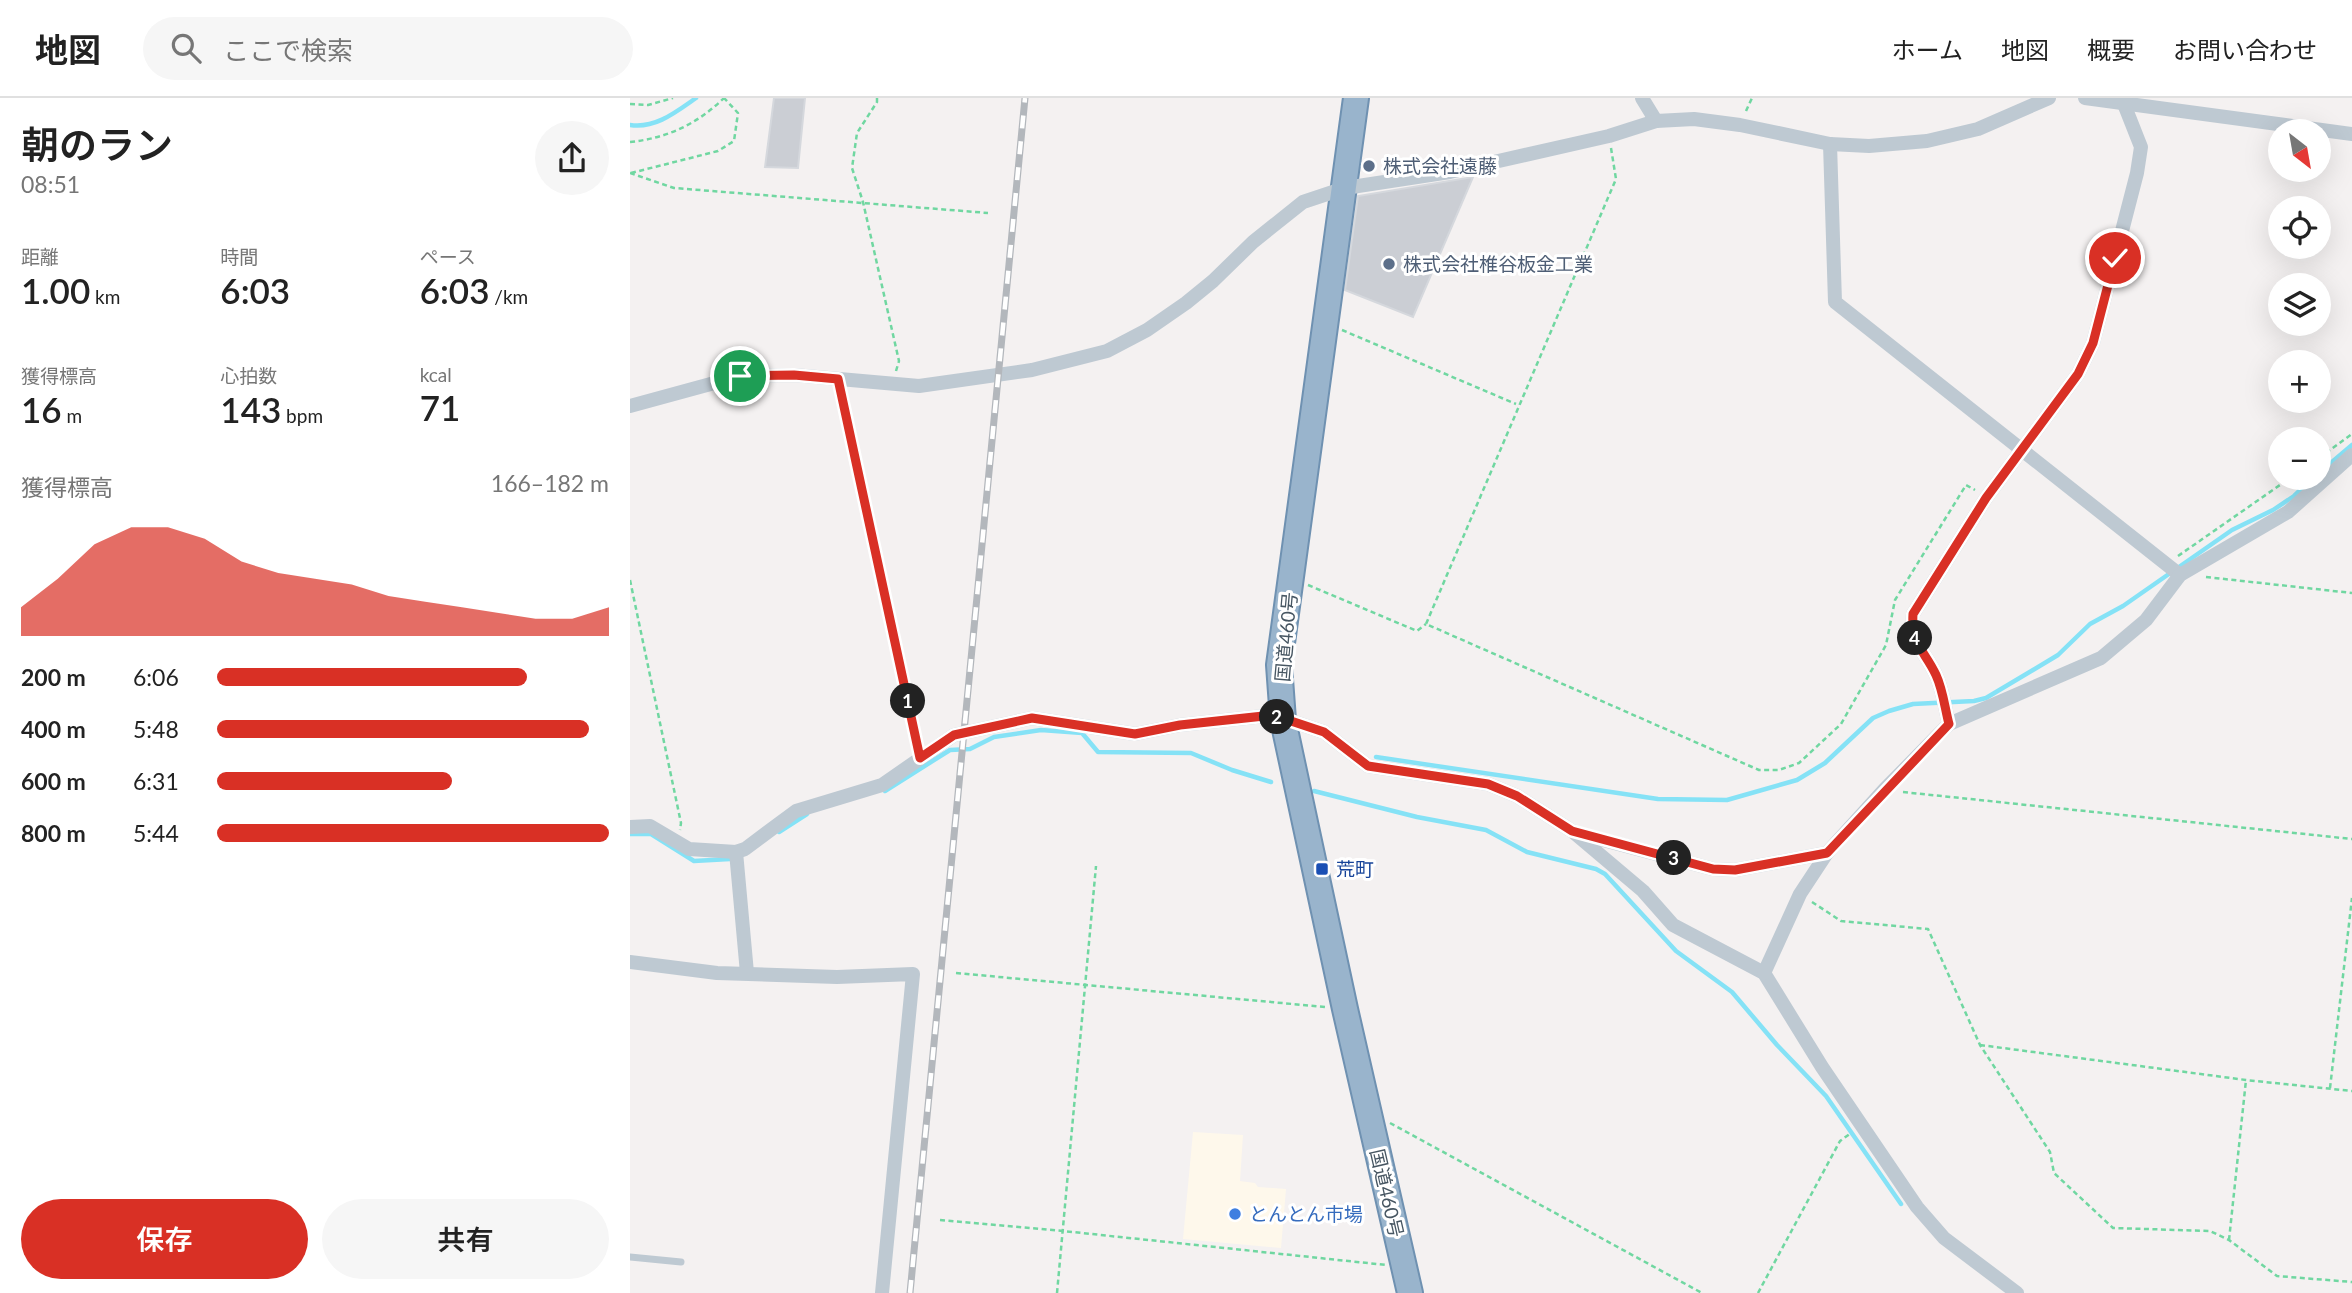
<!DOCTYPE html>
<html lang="ja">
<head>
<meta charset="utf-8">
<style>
	body { margin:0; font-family:Lato,"Noto Sans JP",sans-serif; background:#f6f6f6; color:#222; height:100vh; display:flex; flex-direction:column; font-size:26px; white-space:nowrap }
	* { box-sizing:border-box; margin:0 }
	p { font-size:23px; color:#767676 }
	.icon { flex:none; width:38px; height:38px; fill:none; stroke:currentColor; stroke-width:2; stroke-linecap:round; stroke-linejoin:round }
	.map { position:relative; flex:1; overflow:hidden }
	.details { display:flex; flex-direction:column; background:#fff; width:630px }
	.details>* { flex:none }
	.needle { width:46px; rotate:149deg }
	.tools { position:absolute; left:1638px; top:21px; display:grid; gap:14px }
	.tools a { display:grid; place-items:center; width:63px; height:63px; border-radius:50%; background:#fff; box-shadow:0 7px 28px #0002; font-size:35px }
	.pin { position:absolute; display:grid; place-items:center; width:60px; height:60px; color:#fff; margin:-30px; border:4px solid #fff; border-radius:50%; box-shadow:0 2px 7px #0007 }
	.km { position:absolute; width:35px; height:35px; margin:-18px; border-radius:50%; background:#222; color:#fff; font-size:19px; line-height:35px; text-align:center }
	.round { display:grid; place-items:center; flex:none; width:74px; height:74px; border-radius:37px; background:#f6f6f6 }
	.headline { display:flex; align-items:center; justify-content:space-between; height:119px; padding:0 21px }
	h1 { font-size:38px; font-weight:600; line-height:52px }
	.stats { display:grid; grid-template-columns:repeat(3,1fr); gap:10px; height:119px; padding:7px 21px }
	.stats div { display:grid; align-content:center }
	.stats b { font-size:35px; font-weight:600 }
	.stats small { font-size:19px; font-weight:400 }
	.stats p { font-size:19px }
	.chart { height:196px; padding:14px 21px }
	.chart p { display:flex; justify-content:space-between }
	.chart svg { width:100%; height:126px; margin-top:7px; fill:#d93025; opacity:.7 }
	.primary-button { display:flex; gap:14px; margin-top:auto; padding:14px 21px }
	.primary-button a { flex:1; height:80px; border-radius:42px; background:#d93025; color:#fff; font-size:28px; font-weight:600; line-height:80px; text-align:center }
	.primary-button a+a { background:#f6f6f6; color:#222 }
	ul { padding:0 21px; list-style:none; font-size:23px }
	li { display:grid; grid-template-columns:112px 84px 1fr; align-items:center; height:52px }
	li i { height:18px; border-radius:9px; background:#d93025 }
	header { display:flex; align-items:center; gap:42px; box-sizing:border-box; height:98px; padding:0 35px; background:#fff; border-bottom:2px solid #e0e0e0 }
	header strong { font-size:33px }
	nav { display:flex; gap:38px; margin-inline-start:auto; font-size:24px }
	.search { width:490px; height:63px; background:#f6f6f6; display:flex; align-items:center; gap:18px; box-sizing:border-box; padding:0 24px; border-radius:38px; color:#767676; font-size:26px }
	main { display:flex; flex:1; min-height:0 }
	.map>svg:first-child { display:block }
	.commercial { fill:#fef8eb }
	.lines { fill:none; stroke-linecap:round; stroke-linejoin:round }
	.stream { stroke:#85e2f6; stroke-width:4.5 }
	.building { fill:#cbced4; stroke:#d5d8dd; stroke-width:2 }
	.trunk-casing { stroke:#6f91b1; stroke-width:28 }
	.path { stroke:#70d7a1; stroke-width:2.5; stroke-dasharray:5 3.5; stroke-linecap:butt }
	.service { stroke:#bec9d2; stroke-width:7 }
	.minor { stroke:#bec9d2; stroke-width:14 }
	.trunk { stroke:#99b4cc; stroke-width:24 }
	.rail-casing { stroke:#b3b7bc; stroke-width:7 }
	.rail { stroke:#fff; stroke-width:4.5; stroke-dasharray:13; stroke-linecap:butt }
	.route-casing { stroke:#fff; stroke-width:14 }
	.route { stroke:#d93025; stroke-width:9 }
	.service-dot { fill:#5c6f8a; stroke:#fff; stroke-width:2.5 }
	.transit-dot { fill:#1a4fb4; stroke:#fff; stroke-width:2.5 }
	.shop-dot { fill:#3f7fe0; stroke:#fff; stroke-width:2.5 }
	.labels { text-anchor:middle; stroke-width:6; stroke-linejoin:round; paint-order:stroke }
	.service-label { font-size:19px; fill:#4e5e75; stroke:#fff; text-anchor:start }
	.street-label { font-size:19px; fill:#475662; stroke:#fff }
	.transit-label { font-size:19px; fill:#164399; stroke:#fff; text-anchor:start }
	.shop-label { font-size:19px; fill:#366cbe; stroke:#fff; text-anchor:start }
</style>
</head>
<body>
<header>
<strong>地図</strong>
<div class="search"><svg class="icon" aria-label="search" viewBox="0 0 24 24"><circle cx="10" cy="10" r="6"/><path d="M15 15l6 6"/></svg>ここで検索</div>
<nav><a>ホーム</a><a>地図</a><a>概要</a><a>お問い合わせ</a></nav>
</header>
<main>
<section class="details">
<div class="headline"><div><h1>朝のラン</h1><p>08:51</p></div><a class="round"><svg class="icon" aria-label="share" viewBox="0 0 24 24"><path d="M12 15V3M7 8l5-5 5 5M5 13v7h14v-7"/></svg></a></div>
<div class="stats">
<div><p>距離</p><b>1.00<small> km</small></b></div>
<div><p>時間</p><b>6:03</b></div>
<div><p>ペース</p><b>6:03<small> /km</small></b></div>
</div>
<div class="stats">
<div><p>獲得標高</p><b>16<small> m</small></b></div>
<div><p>心拍数</p><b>143<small> bpm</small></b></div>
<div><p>kcal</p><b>71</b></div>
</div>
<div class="chart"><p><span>獲得標高</span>166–182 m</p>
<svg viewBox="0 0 160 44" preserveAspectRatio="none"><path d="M0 44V34L10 24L20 12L30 6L40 6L50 10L60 18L70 22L80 24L90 26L100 30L110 32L120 34L130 36L140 38L150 38L160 34V44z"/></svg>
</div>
<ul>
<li><b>200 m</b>6:06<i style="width:79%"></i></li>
<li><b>400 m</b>5:48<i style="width:95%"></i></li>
<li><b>600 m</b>6:31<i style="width:60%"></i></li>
<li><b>800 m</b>5:44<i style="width:100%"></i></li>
</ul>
<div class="primary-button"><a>保存</a><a>共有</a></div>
</section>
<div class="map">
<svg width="1722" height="1195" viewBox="0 0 1722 1195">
	<rect width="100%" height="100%" fill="#f4f1f1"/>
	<!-- commercial -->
	<path class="commercial" d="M 563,1034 L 613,1037 L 610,1083 L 625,1085 L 628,1089 L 656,1091 L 651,1150 L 553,1141 Z"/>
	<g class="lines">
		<!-- stream -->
		<g class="stream">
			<path d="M 0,27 C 25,31 46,14 66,0"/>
			<path d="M 1689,375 L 1722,347"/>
			<path d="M 746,659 L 1028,701 L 1097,702 L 1167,682 L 1195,665 L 1243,620 L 1259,613 L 1283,606 L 1344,603 L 1356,600 L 1428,557 L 1460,526 L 1493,508 L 1602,432 L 1643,412 L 1664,398 L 1683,380"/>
			<path d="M 255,693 L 320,652 L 340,651 L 364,639 L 411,632 L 452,635 L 468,654 L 561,655 L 602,672 L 641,684"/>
			<path d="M 684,693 L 787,719 L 856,732 L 897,754 L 966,771 L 975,776 L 1046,853 L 1102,894 L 1147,947 L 1196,998 L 1271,1106"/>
			<path d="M 149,734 L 177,716"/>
			<path d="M 0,736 L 21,736 L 64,763 L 100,761"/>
		</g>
	</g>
	<!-- building -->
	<g class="building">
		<path d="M 144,0 L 175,0 L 168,70 L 135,69 Z"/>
		<path d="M 843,79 L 783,219 L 715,192 L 728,98 Z"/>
	</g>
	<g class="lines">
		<!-- trunk casing -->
		<g class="trunk-casing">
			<path id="trunk" d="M 726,0 L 649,567 L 653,622 L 715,911 L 780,1195"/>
		</g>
		<!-- path -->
		<g class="path">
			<path d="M 247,0 L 247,4 L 227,35 L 222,70 L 233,104 L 269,263 L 266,273"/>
			<path d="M 0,6 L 18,7 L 43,0"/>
			<path d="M 1116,13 L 1122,0"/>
			<path d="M 0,44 C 38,40 67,26 94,0"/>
			<path d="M 981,50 L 986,81 L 796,526 L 1129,672 L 1149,672 L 1169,665 L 1211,626 L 1256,547 L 1265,502 L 1336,387 L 1345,392"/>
			<path d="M 0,75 L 44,90 L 358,115"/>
			<path d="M 1,75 L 88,53 L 104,43 L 108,15 L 94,0"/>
			<path d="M 712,232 L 886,306"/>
			<path d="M 211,294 L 288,647"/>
			<path d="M 1689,360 L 1722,336"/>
			<path d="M 1548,458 L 1660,380"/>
			<path d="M 1576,479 L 1722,495"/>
			<path d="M 0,482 L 51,725 L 50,732"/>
			<path d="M 678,487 L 787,533 L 796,526"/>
			<path d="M 1273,694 L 1722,741"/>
			<path d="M 1182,804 L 1211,823 L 1298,831 L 1350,947 L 1420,1054 L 1424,1075 L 1483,1130 L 1580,1133 L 1599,1142 L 1647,1178 L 1722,1184"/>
			<path d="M 326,875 L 695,909"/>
			<path d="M 1350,947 L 1616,982 L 1722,993"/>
			<path d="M 1700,990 L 1722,800"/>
			<path d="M 760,1025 L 1072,1195"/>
			<path d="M 310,1122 L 433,1133 L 756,1167"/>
			<path d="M 1599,1142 L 1616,982"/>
			<path d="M 427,1195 L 466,768"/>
			<path d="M 1128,1195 L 1210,1043 L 1221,1035"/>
		</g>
		<!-- service -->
		<path class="service" d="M 0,1159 L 51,1164"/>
		<!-- minor -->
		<g class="minor">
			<path d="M 1012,0 L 1026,23"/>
			<path d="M 1455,0 L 1722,36"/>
			<path d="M 1200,46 L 1205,204 L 1550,477"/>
			<path d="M 0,308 L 110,278 L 164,277 L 289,288 L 402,272 L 477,253 L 517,232 L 556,205 L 583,183 L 623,144 L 673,104 L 715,90 L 820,74 L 979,38 L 1026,23 L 1064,21 L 1110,27 L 1200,46 L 1239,48 L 1297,43 L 1348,31 L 1419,0"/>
			<path d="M 1319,626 C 1315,611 1313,592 1306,577 C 1295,553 1281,547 1283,516 L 1356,400 L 1448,276 L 1463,245 L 1507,75 L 1511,49 L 1494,6 L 1496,0"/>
			<path d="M 0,729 L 20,728 L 59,751 L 106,754 L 115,751 L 166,713 L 252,687 L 324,637 L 402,620 L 505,636 L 550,627 L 643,617 L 694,634 L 738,668 L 858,686 L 887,698 L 942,733 L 1013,793 L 1043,827 L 1134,875 L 1192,969 L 1287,1109 L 1314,1140 L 1387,1195"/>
			<path d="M 947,735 L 1083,771 L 1105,772 L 1197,755"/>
			<path d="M 106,754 L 117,875"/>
			<path d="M 0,864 L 87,875 L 207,879 L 283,876 L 252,1195"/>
			<path d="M 1134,875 L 1170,796 L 1197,755 L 1254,692 L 1319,626 L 1471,560 L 1516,522 L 1550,477 L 1658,414 L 1722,357"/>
		</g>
		<!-- trunk -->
		<use href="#trunk" class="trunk"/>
		<!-- rail casing -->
		<g class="rail-casing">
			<path id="rail" d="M 280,1195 L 395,0"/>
		</g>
		<!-- rail -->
		<use href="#rail" class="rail"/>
	</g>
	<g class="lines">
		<!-- route casing -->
		<g class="route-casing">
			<path id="route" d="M 110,278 L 164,277 L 208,281 L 290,660 L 324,637 L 402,620 L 505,636 L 550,627 L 643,617 L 694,634 L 738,668 L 858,686 L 887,698 L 942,733 L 1083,771 L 1105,772 L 1197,755 L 1319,626 C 1315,611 1313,592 1306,577 C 1295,553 1281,547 1283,516 L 1356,400 L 1448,276 L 1463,245 L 1485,160"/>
		</g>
		<!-- route -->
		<use href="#route" class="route"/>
	</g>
	<!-- markers -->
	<g class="service-dot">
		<circle cx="739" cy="68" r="7"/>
		<circle cx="759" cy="166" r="7"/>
	</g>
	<rect class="transit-dot" x="685" y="764" width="14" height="14" rx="3.5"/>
	<circle class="shop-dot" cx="605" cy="1116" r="7"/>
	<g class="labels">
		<!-- service labels -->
		<g class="service-label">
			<text x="753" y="75">株式会社遠藤</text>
			<text x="773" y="173">株式会社椎谷板金工業</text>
		</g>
		<!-- street labels -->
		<g class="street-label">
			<text transform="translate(656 539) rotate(-85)" y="7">国道460号</text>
			<text transform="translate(757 1095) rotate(77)" y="7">国道460号</text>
		</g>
		<!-- transit labels -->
		<g class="transit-label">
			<text x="706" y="778">荒町</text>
		</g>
		<!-- shop labels -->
		<g class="shop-label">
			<text x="619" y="1123">とんとん市場</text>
		</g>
	</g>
</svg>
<div class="tools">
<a><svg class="needle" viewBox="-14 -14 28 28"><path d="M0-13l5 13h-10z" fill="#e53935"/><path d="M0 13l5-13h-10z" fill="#767676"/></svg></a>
<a><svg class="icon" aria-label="locate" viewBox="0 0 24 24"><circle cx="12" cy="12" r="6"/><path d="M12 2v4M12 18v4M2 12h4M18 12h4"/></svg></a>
<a><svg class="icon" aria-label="layers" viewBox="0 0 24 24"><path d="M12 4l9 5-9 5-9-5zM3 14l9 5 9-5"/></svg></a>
<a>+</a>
<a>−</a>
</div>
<div class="pin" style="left:110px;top:278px;background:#1e9e55"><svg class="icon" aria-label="arrive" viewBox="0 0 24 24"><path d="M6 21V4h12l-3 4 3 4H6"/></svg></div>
<div class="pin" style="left:1485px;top:160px;background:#d93025"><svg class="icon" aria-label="check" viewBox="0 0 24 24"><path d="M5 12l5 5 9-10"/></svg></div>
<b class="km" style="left:278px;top:603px">1</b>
<b class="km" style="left:647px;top:619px">2</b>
<b class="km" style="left:1044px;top:760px">3</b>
<b class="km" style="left:1285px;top:540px">4</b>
</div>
</main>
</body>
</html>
